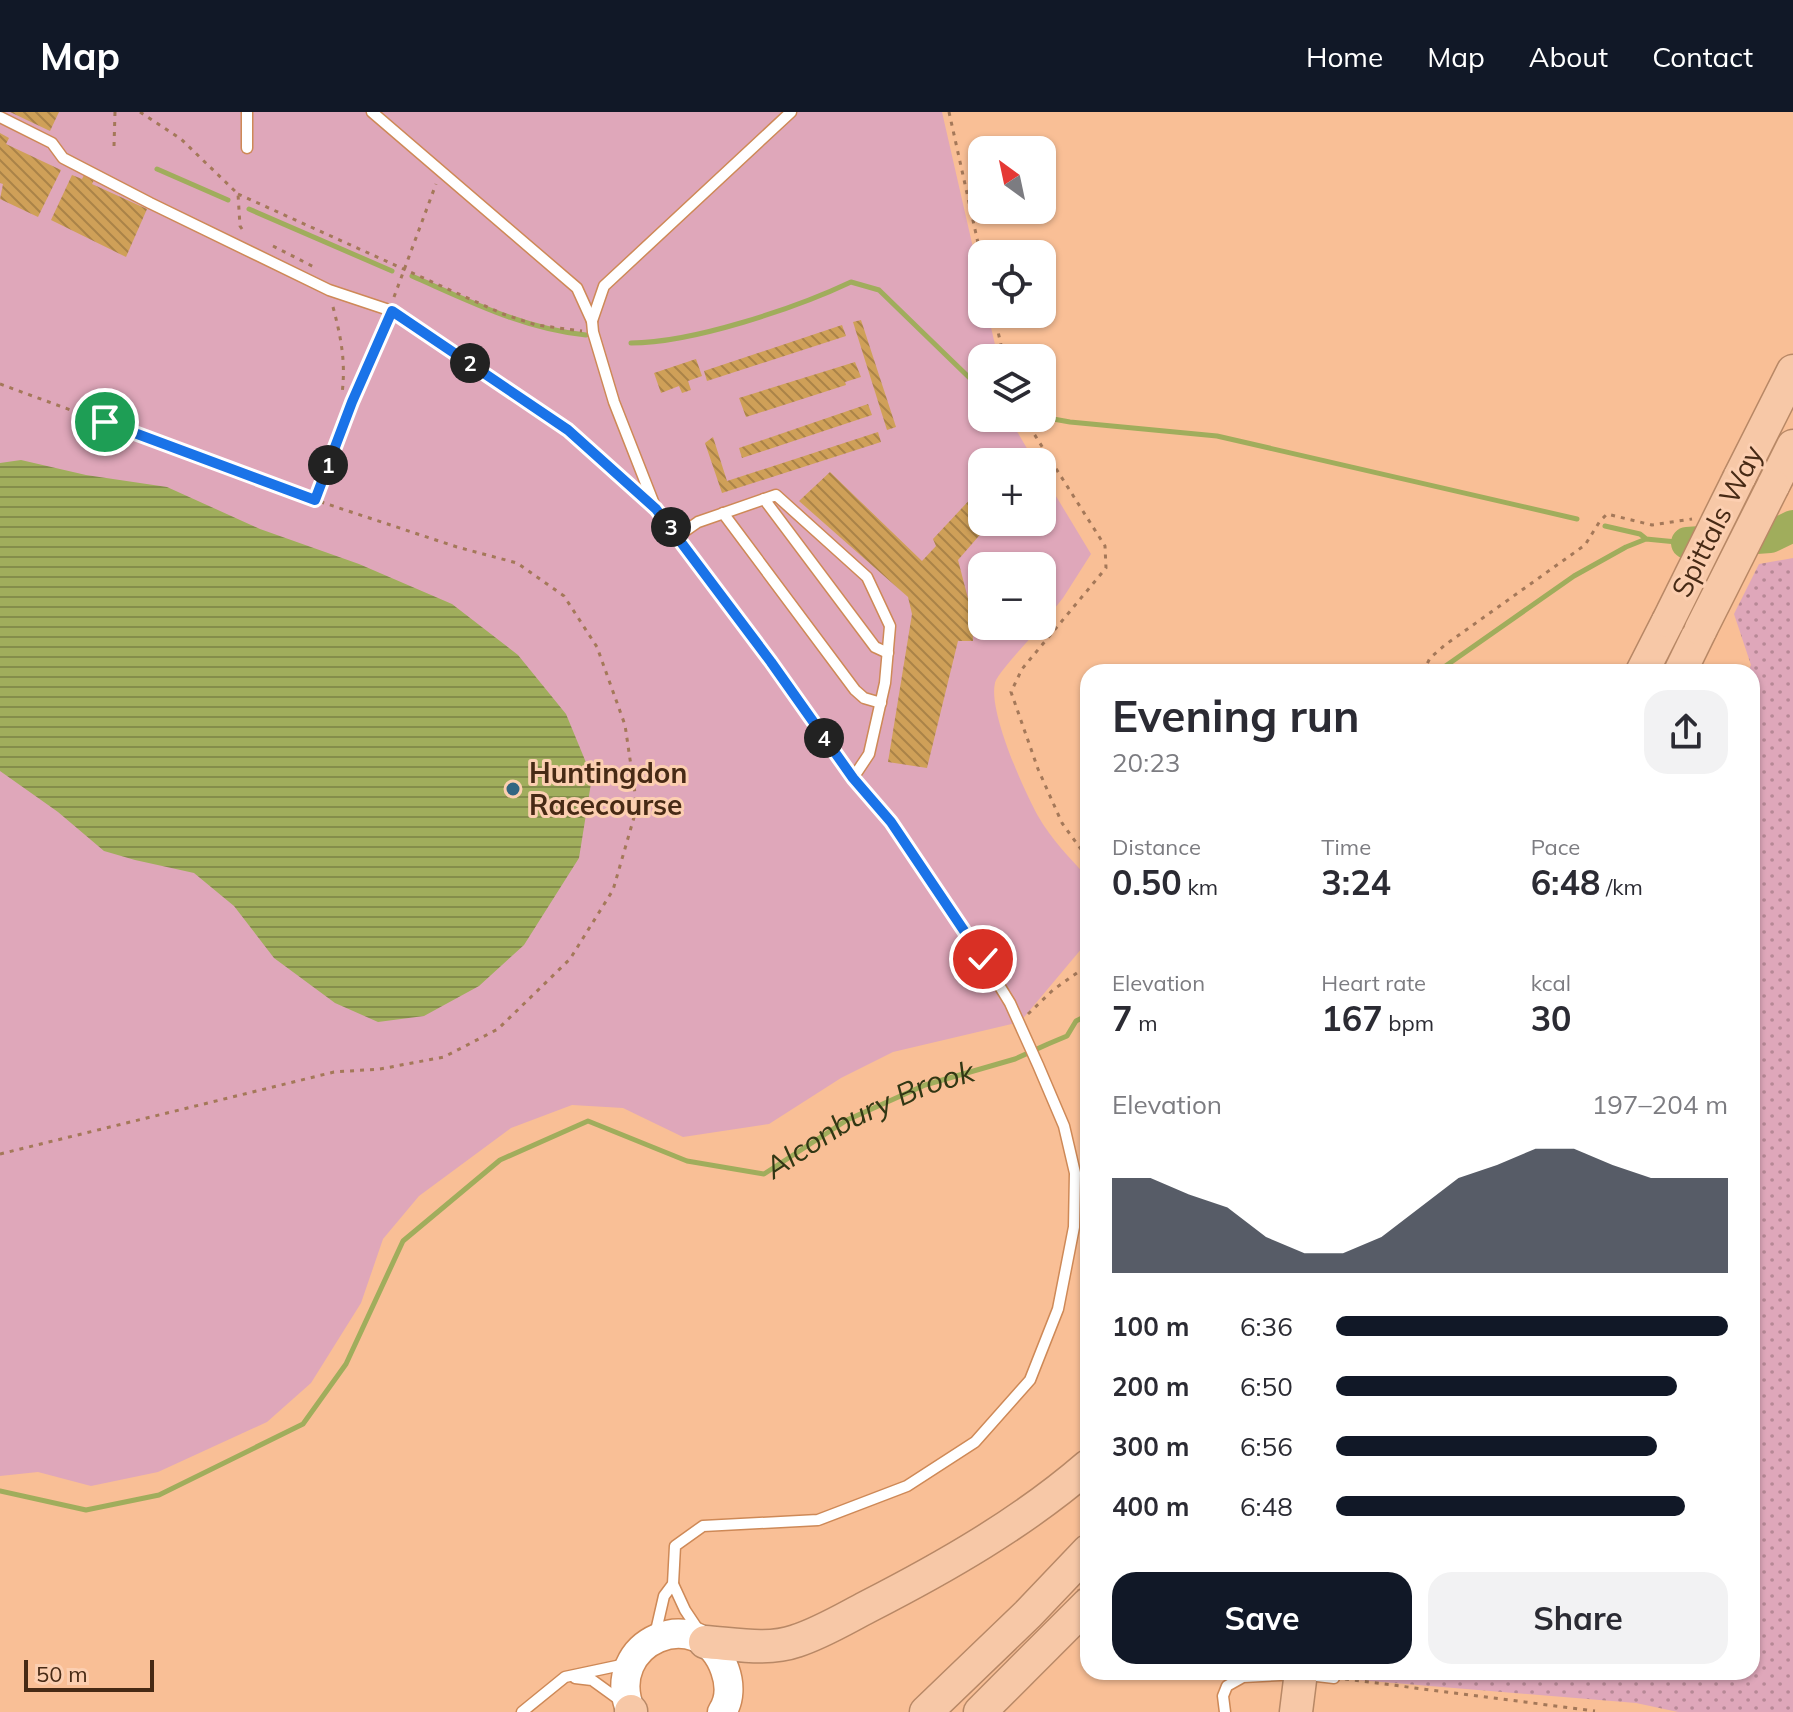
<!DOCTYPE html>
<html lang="en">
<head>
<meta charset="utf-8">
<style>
	body { margin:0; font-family:Mulish,sans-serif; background:#f2f2f3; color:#2b2b33; height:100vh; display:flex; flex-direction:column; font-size:30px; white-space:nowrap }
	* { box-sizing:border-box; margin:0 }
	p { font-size:26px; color:#7c7c81 }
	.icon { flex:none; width:44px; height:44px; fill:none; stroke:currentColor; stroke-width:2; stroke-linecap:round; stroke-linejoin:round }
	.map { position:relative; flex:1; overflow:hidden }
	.details { position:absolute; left:1080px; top:552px; width:680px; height:1016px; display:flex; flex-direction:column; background:#fff; border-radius:24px; box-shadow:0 2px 6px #0004 }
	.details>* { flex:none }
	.needle { width:52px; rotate:327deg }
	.buttons { position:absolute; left:968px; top:24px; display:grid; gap:16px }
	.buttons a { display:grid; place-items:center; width:88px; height:88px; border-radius:16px; background:#fff; box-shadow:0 2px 6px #0004; font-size:40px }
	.scale { position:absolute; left:24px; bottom:20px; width:130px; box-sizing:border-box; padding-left:8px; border:4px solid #472a15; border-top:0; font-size:22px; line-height:28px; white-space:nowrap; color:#472a15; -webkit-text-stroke:6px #fccfb1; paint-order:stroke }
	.pin { position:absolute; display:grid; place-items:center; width:68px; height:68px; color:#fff; margin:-34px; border:4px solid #fff; border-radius:50%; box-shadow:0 2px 8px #0007 }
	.km { position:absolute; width:40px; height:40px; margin:-20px; border-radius:50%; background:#222; color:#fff; font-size:22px; line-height:40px; text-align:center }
	.round { display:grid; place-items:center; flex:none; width:84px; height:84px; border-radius:24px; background:#f2f2f3 }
	.headline { display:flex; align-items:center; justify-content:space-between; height:136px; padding:0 32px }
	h1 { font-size:44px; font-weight:700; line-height:60px }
	.stats { display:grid; grid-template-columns:repeat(3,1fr); gap:12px; height:136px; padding:8px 32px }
	.stats div { display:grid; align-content:center }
	.stats b { font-size:34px; font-weight:700 }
	.stats small { font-size:22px; font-weight:400 }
	.stats p { font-size:22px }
	.chart { height:224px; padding:16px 32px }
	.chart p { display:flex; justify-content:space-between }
	.chart svg { width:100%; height:144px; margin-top:8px; fill:#111827; opacity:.7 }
	.action { display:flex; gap:16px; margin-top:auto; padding:16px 32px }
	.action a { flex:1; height:92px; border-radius:24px; background:#111827; color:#fff; font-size:32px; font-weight:700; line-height:92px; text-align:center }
	.action a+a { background:#f2f2f3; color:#2b2b33 }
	ul { padding:0 32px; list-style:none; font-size:26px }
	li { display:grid; grid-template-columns:128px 96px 1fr; align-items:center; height:60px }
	li i { height:20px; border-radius:10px; background:#111827 }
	header { display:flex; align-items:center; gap:48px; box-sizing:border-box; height:112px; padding:0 40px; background:#111827; color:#fff }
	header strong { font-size:38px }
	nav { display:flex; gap:44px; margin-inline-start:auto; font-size:28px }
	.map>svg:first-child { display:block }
	.grass { fill:url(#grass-dots) }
	.pitch { fill:#dfa7ba }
	.water { fill:url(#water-rules) }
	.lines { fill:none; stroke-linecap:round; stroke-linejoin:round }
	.stream { stroke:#a0ad5c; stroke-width:5 }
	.river { stroke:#a0ad5c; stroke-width:32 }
	.building { fill:url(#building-back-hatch) }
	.service-casing { stroke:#ce8957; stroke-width:13 }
	.secondary-casing { stroke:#ce8957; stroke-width:31 }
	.trunk-casing { stroke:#b88866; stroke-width:35 }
	.path { stroke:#a47859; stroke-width:3; stroke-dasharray:4 6; stroke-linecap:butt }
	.service { stroke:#fff; stroke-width:10 }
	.secondary { stroke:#fff; stroke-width:28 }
	.trunk { stroke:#f7c8a7; stroke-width:32 }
	.trunk-bridge-casing { stroke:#b88866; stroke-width:35; stroke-linecap:butt }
	.trunk-bridge { stroke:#f7c8a7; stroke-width:32 }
	.route-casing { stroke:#fff; stroke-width:16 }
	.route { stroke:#1a73e8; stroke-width:10 }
	.poi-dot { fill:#326582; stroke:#fccfb1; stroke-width:3 }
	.labels { text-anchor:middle; stroke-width:6; stroke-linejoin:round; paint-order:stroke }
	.street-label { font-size:28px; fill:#472a15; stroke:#fccfb1 }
	.poi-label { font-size:28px; font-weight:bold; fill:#472a15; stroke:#fccfb1; text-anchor:start }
	.water-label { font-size:30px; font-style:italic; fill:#323714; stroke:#fccfb1 }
</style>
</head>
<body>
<header>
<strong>Map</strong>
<nav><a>Home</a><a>Map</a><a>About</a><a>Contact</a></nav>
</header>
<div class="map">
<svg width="1793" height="1600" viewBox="0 0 1793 1600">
	<defs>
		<pattern id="grass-dots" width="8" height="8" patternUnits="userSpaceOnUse" patternTransform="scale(2)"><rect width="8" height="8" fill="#dfa7ba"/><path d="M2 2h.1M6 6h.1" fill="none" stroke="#b78896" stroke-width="1.8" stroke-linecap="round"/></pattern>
		<pattern id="water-rules" width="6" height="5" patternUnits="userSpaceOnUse" patternTransform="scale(2)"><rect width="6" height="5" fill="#a0ad5c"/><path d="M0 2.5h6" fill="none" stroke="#848d4b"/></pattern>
		<pattern id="building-back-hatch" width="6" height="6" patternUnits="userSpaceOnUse" patternTransform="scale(2)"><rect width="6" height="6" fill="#cfa058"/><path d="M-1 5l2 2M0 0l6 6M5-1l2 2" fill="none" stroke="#aa8348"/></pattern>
	</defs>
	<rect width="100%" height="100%" fill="#f9bf96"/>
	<!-- grass -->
	<path class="grass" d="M 1793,446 L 1793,1600 L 1678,1600 L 1636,1591 L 1334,1566 L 1335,1560 L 1752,1560 L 1752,560 L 1748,560 L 1751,553 L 1734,502 L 1759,452 Z"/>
	<!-- pitch -->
	<path class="pitch" d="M 0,0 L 942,0 L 982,175 L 982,202 L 988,202 L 998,246 L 982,246 L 982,306 L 1009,306 L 1035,350 L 982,350 L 982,410 L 1042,410 L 1042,361 L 1091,442 L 1063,486 L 1042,512 L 1042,454 L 982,454 L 982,514 L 1041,514 C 1032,525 997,561 995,571 C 988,599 1024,679 1038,704 C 1051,727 1070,746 1088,766 L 1088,829 L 1020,910 L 893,940 L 841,966 L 769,1012 L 683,1025 L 623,996 L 572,993 L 511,1016 L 419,1084 L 383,1127 L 361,1191 L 311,1271 L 267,1310 L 158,1360 L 91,1374 L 38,1360 L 0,1364 Z"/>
	<!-- water -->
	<path class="water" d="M 21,348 L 86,363 L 167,375 L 260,417 L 359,452 L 452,492 L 518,543 L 566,602 L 592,665 L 579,746 L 524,833 L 479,874 L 424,904 L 378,910 L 335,891 L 274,846 L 234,794 L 194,761 L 135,748 L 104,739 L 58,700 L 0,659 L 0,351 Z"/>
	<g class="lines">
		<!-- stream -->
		<g class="stream">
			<path d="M 157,57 L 228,88"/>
			<path d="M 249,97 L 392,159"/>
			<path d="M 412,164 C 469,189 524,217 586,223"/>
			<path d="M 631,231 C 692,231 796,196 851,170 L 879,178 L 982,278"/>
			<path d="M 1042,305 L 1070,310 L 1217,324 L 1577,407"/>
			<path d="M 1605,414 L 1640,422 L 1645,426"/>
			<path d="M 1437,560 L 1574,464 L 1626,435 L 1646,427 L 1687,431"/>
			<path id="s1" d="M 0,1379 L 86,1398 L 159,1383 L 303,1312 L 346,1252 L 403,1129 L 500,1048 L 588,1009 L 687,1049 L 764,1062 L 847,1008 L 925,973 L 1015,947 L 1048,932 L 1067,924 L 1076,909 L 1088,903"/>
		</g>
		<!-- river -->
		<path class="river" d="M 1687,431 L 1770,425 L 1793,414"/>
	</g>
	<!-- building -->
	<g class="building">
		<path d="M 10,0 L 59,0 L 50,19 Z"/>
		<path d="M 0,21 L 9,26 L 6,32 L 61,58 L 38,105 L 0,87 L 3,72 L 0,71 Z"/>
		<path d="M 85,61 L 95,66 L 92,72 L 147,97 L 126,145 L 51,108 L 72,63 L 82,67 Z"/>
		<path d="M 861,208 L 896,315 L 887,318 L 853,210 Z"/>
		<path d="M 842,213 L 846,224 L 707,269 L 704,259 Z"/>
		<path d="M 696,247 L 702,264 L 688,269 L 691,278 L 682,281 L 679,274 L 661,281 L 654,261 Z"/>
		<path d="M 855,250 L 861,265 L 845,270 L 846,273 L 746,305 L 739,286 Z"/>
		<path d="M 868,292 L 872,303 L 742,346 L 739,336 Z"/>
		<path d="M 878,320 L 881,330 L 722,381 L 705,331 L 713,325 L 727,369 Z"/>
		<path d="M 830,360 L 922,449 L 936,434 L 933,427 L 976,381 L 982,386 L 982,410 L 991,410 L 958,448 L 972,502 L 973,529 L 958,529 L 927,656 L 888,650 L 912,502 L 908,485 L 799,389 Z"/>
	</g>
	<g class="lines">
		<!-- service casing -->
		<g class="service-casing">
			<g id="service">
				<path d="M 372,0 L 577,176 L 592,209"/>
				<path d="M 0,5 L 52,31 L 63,46 L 150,91 L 329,178 L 392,199 L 568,318 L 653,394"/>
				<path d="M 247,36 L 247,0"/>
				<path d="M 764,387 L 875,535 L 888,541"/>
				<path d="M 723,401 L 855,578 L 864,586 L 881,591"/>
				<path d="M 678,424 L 698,410 L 776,383 L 867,465 L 890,514 L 885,571 L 869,642 L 853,666"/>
				<path d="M 673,1472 L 685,1498 L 699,1519"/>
				<path d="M 655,1523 L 664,1484 L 673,1472 L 675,1434 L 703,1414 L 818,1408 L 907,1374 L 975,1330 L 1030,1268 L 1058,1197 L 1074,1115 L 1075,1061 L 1064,1014 L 1038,953 L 1010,891 L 983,847 L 891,710 L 853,666 L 771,550 L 656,397 L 614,290 L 593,220 L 592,209 L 604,174 L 791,0"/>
				<path d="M 575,1566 L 592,1568 L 621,1589"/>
				<path d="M 522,1600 L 565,1565 L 626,1552"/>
				<path d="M 1225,1600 L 1223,1584 L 1227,1574 L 1243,1565 L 1300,1562 L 1334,1566"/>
			</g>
		</g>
		<!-- secondary casing -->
		<g class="secondary-casing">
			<path id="secondary" d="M 631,1600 C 601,1529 701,1488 725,1558 C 730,1572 730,1588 722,1600"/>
		</g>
		<!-- trunk casing -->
		<g class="trunk-casing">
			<g id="trunk">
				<path d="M 1739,366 L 1793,259"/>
				<path d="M 1773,374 L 1793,334"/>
				<path d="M 1642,560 L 1668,509"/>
				<path d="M 1680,560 L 1701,517"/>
				<path d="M 705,1530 C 734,1532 768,1539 796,1529 C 821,1521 844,1507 867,1495 C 945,1455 1022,1411 1088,1354"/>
				<path d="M 631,1599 L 631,1600"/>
				<path d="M 926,1600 L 1028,1502 L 1088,1439"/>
				<path d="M 980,1600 L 1088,1492"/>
				<path d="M 1296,1600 L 1301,1560"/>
			</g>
		</g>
		<!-- path -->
		<g class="path">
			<path d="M 140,0 L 181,27 L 238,82 L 240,114 L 244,120"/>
			<path d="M 949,0 L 982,149"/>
			<path d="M 114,34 L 115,0"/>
			<path d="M 238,82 L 503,202 L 536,213 L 582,219"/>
			<path d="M 273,134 L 316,156"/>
			<path d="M 394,185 L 436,72"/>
			<path d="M 333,195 C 341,225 346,250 342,282"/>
			<path d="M 994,202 L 1004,246"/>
			<path d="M 0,272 L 315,388 L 352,290 L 387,211"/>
			<path d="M 1024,306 L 1105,434 L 1106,456 L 1022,557 L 1011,580 L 1038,657 L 1062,711 L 1088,747"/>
			<path d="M 1423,560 L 1430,546 L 1445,533 L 1585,433 L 1600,409 L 1607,402 L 1652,413 L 1692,407"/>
			<path d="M 1028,902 L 1053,878 L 1088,853"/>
			<path d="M 0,1042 L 334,960 L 380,957 L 444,945 L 498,917 L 570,847 L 613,778 L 637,695 L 625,613 L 597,535 L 564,484 L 517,451 L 457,435 L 315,388"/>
			<path d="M 1345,1567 L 1595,1599"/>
		</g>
		<!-- service -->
		<use href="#service" class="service"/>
		<!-- secondary -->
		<use href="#secondary" class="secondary"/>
		<!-- trunk -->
		<use href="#trunk" class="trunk"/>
		<!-- trunk-bridge casing -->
		<g class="trunk-bridge-casing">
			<g id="trunk-bridge">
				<path d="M 1668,509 L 1739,366"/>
				<path d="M 1701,517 L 1773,374"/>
			</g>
		</g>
		<!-- trunk-bridge -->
		<use href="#trunk-bridge" class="trunk-bridge"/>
	</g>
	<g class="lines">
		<!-- route casing -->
		<g class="route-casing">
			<path id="route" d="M 105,310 L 315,388 L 352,290 L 392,199 L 568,318 L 656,397 L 771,550 L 853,666 L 891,710 L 983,847"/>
		</g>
		<!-- route -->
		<use href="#route" class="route"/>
	</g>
	<!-- markers -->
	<circle class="poi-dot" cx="513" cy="677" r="8"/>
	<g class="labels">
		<!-- street labels -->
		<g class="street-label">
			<text transform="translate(1717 409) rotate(-63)" y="10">Spittals Way</text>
		</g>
		<!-- poi labels -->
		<g class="poi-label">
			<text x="529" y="671">Huntingdon<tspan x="529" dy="32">Racecourse</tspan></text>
		</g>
		<!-- water labels -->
		<g class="water-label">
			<text dy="10" stroke="none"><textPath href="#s1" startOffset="1060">Alconbury Brook</textPath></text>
		</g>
	</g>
</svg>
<div class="buttons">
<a><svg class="needle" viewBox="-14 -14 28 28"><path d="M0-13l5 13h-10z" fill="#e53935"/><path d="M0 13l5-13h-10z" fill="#7c7c81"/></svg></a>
<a><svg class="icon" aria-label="locate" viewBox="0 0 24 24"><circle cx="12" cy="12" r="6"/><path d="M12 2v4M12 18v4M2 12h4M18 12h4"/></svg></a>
<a><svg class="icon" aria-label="layers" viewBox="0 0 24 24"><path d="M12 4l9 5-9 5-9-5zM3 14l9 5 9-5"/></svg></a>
<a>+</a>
<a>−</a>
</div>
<div class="scale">50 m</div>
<div class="pin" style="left:105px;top:310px;background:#1e9e55"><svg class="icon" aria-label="arrive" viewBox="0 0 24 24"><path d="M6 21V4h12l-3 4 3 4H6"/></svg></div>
<div class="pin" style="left:983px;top:847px;background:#d93025"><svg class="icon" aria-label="check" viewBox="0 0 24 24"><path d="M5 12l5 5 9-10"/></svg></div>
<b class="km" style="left:328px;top:353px">1</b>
<b class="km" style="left:470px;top:251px">2</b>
<b class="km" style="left:671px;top:415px">3</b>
<b class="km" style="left:824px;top:626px">4</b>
<section class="details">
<div class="headline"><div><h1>Evening run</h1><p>20:23</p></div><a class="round"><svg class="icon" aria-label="share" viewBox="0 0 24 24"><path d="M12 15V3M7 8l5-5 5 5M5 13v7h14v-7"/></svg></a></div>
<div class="stats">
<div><p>Distance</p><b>0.50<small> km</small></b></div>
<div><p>Time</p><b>3:24</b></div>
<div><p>Pace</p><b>6:48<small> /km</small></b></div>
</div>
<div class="stats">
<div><p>Elevation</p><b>7<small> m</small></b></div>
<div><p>Heart rate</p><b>167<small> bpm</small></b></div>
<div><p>kcal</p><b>30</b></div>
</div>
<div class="chart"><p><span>Elevation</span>197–204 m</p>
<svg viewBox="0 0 160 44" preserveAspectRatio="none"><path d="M0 44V15L10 15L20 20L30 24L40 33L50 38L60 38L70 33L80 24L90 15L100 11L110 6L120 6L130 11L140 15L150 15L160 15V44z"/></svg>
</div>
<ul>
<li><b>100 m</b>6:36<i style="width:100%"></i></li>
<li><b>200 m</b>6:50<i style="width:87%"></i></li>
<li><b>300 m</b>6:56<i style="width:82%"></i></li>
<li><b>400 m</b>6:48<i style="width:89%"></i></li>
</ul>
<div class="action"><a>Save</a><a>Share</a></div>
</section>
</div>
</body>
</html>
